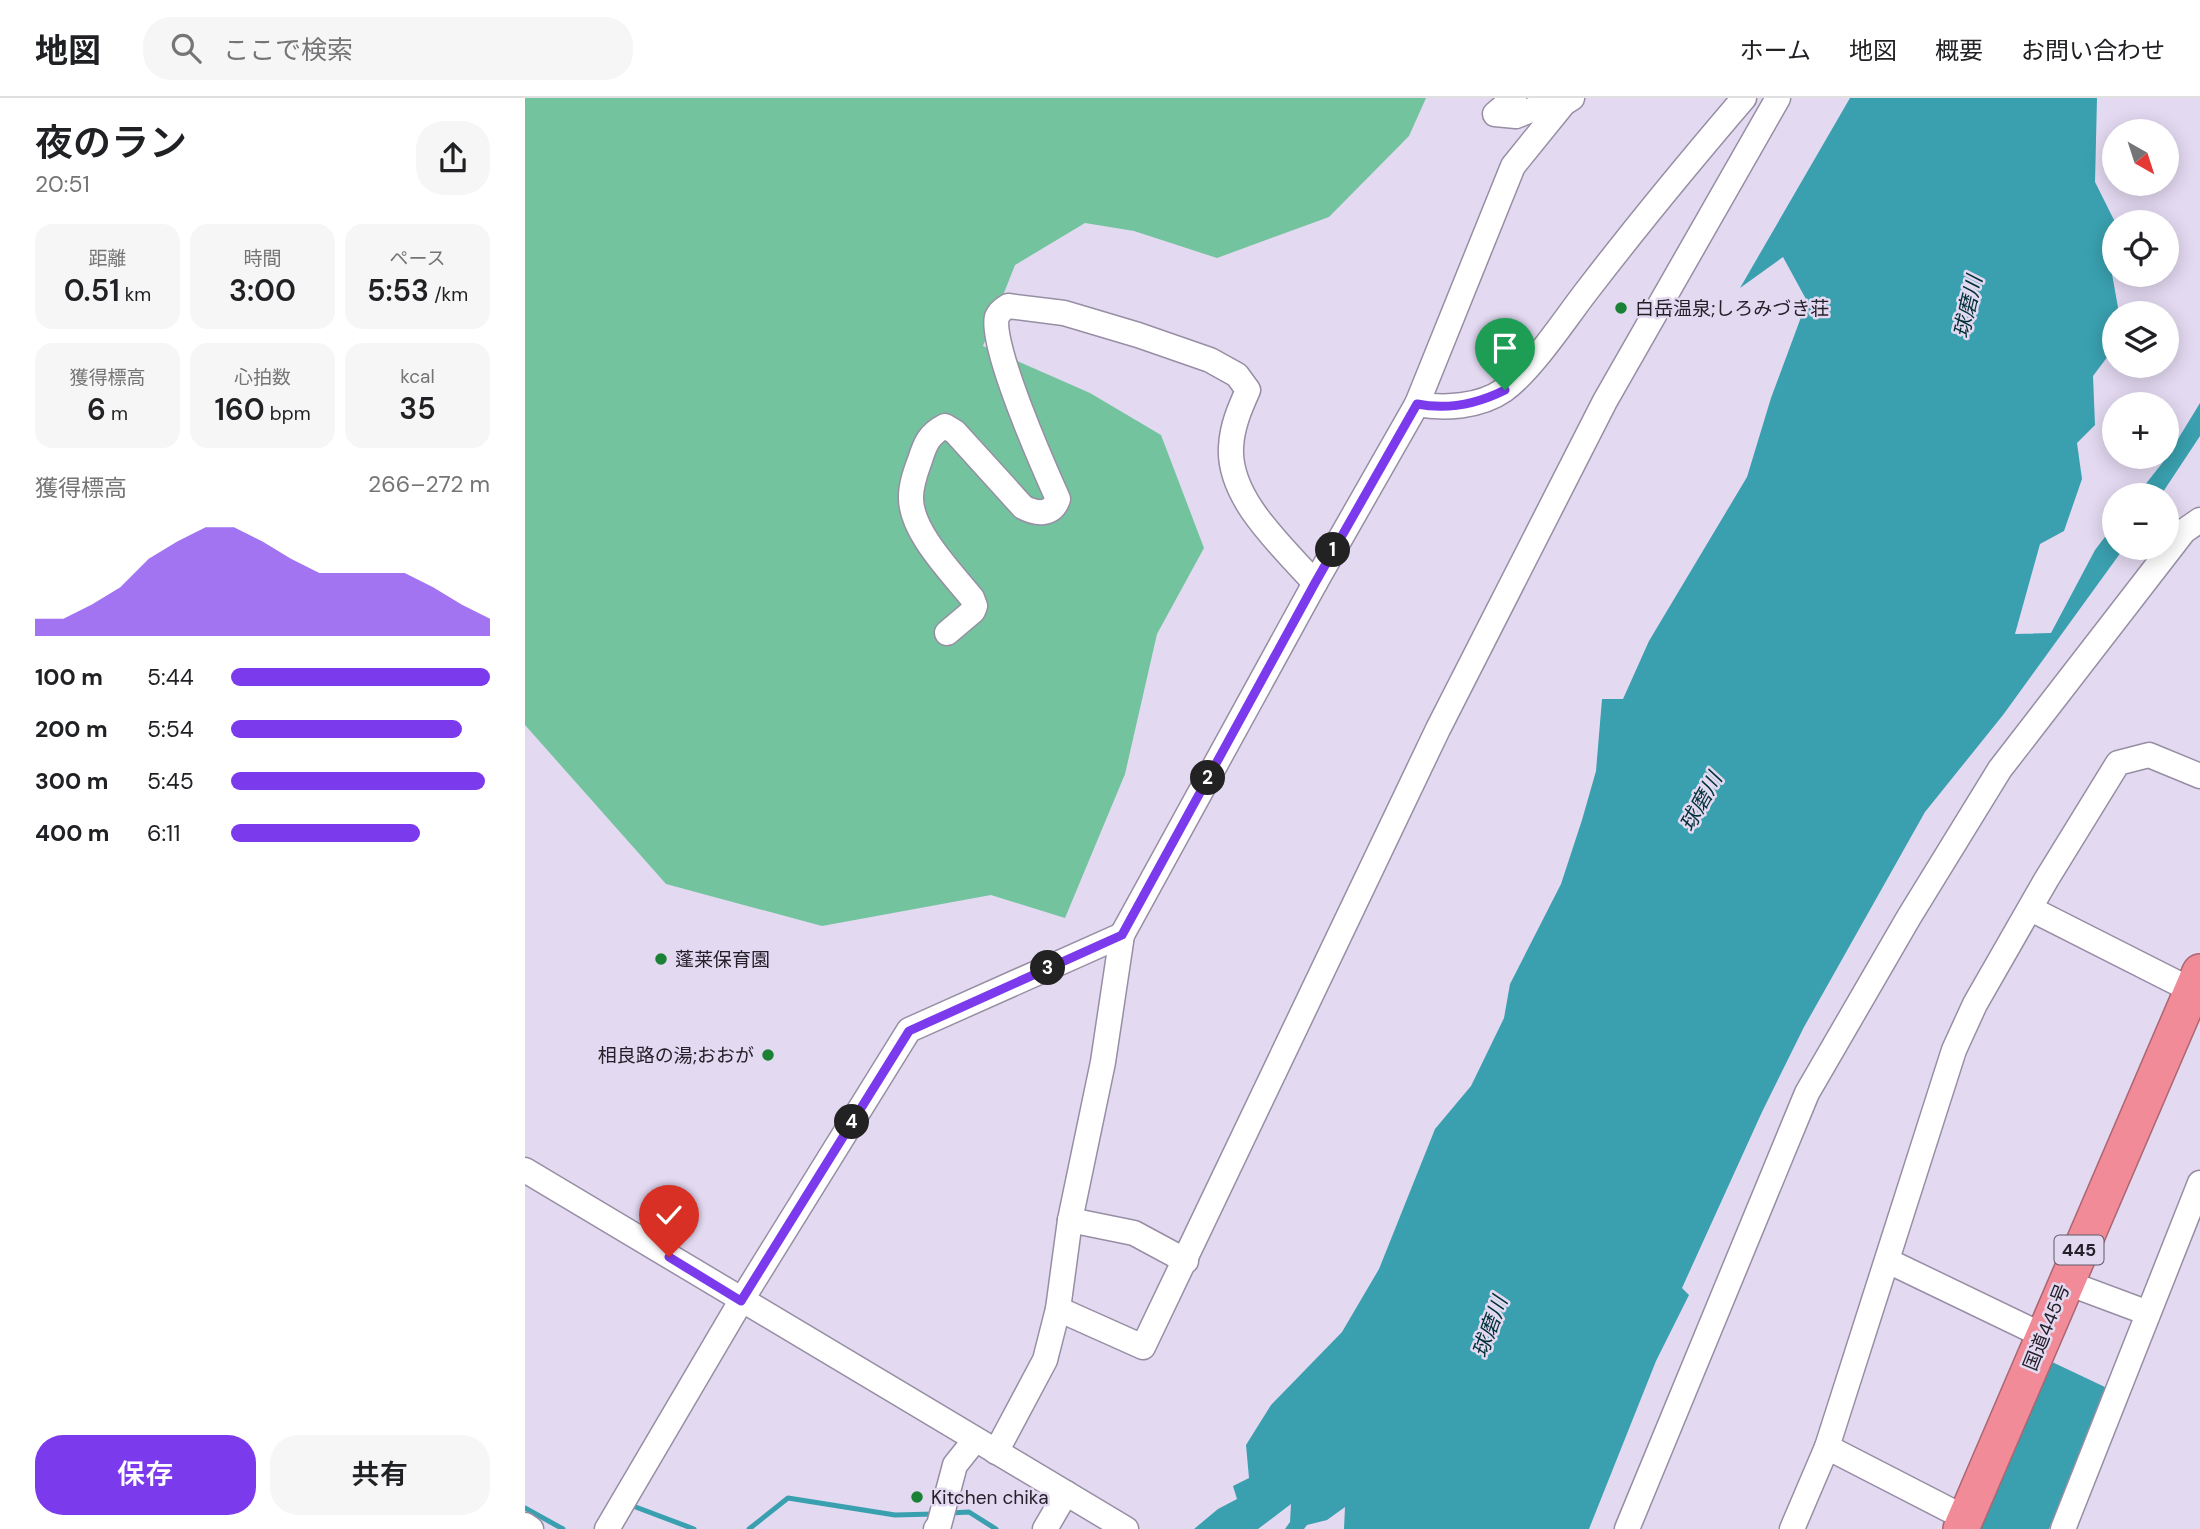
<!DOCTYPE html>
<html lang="ja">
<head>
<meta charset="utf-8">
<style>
	body { margin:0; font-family:"DM Sans","Noto Sans JP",sans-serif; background:#f6f6f6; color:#202124; height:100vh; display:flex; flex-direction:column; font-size:26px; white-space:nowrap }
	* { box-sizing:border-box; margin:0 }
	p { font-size:23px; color:#757577 }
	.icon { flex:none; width:38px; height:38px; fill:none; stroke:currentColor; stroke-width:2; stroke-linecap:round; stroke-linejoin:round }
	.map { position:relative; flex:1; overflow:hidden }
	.drawer { display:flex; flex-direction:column; background:#fff; width:525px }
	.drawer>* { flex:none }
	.needle { width:46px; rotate:141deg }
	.buttons { position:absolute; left:1577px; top:21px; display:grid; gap:14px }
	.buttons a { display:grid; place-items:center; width:77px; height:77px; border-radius:50%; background:#fff; box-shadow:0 4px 18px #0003; font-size:35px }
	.pin { position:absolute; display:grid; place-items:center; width:60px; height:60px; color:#fff; margin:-72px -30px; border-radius:50% 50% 50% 0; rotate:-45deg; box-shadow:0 0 7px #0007 }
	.pin .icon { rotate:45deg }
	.km { position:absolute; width:35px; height:35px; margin:-18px; border-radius:50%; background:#222; color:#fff; font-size:19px; line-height:35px; text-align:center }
	.round { display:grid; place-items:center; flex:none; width:74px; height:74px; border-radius:28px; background:#f6f6f6 }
	.overview { display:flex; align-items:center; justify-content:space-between; height:119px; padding:0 35px }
	h1 { font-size:38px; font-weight:600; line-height:52px }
	.stats { display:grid; grid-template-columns:repeat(3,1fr); gap:10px; height:119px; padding:7px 35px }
	.stats div { display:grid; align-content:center; border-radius:18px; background:#f6f6f6; text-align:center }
	.stats b { font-size:30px; font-weight:600 }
	.stats small { font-size:19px; font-weight:400 }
	.stats p { font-size:19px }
	.chart { height:196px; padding:14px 35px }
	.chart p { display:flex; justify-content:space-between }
	.chart svg { width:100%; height:126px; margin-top:7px; fill:#7c3aed; opacity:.7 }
	.action { display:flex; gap:14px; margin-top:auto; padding:14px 35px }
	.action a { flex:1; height:80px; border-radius:28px; background:#7c3aed; color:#fff; font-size:28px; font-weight:600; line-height:80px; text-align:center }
	.action a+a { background:#f6f6f6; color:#202124 }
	ul { padding:0 35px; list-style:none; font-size:23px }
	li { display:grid; grid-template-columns:112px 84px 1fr; align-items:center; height:52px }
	li i { height:18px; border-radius:9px; background:#7c3aed }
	header { display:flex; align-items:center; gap:42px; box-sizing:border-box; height:98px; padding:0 35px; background:#fff; border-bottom:2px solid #e0e0e0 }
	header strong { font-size:33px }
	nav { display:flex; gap:38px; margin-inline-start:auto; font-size:24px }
	.search { width:490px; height:63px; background:#f6f6f6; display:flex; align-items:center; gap:18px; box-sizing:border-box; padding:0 24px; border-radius:28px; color:#757577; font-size:26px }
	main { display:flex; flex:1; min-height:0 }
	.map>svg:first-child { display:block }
	.forest { fill:#74c39f }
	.water { fill:#3aa0af }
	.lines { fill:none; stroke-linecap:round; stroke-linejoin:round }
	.stream { stroke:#3aa0af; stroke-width:5 }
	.minor-casing { stroke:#978ea4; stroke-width:27 }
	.highway-casing { stroke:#aa6672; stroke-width:38 }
	.minor { stroke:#fff; stroke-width:24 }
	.highway { stroke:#f28b98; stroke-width:35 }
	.route-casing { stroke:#fff; stroke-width:14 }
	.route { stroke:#7c3aed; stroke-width:9 }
	.poi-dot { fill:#1a8135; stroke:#e3d9f1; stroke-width:2.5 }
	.labels { text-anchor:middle; stroke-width:5; stroke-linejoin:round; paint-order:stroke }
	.shield { fill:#e3d9f1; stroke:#5e5866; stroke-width:2 }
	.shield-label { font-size:18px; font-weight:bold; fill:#25212a }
	.poi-label { font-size:19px; fill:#25212a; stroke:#e3d9f1; text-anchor:start }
	.street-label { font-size:19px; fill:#25212a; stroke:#e3d9f1 }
	.water-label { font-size:21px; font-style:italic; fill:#003037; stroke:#e3d9f1 }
</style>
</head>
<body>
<header>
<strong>地図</strong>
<div class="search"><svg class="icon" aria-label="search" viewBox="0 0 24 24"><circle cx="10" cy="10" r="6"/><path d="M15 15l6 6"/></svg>ここで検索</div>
<nav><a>ホーム</a><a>地図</a><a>概要</a><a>お問い合わせ</a></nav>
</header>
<main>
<section class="drawer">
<div class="overview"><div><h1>夜のラン</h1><p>20:51</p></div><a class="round"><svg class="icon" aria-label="share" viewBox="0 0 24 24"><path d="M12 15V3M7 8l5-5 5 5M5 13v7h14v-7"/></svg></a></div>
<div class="stats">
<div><p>距離</p><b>0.51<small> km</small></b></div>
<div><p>時間</p><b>3:00</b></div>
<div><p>ペース</p><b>5:53<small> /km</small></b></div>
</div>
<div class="stats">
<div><p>獲得標高</p><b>6<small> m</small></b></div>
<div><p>心拍数</p><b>160<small> bpm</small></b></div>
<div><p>kcal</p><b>35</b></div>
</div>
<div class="chart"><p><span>獲得標高</span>266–272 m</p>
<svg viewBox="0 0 160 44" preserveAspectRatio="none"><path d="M0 44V38L10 38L20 33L30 27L40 17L50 11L60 6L70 6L80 11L90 17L100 22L110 22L120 22L130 22L140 27L150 33L160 38V44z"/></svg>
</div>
<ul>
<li><b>100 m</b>5:44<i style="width:100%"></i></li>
<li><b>200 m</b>5:54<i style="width:89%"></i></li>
<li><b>300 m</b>5:45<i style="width:98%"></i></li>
<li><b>400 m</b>6:11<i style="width:73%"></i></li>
</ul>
<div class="action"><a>保存</a><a>共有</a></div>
</section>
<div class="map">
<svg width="1675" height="1431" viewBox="0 0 1675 1431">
	<rect width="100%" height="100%" fill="#e3d9f1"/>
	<!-- forest -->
	<path class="forest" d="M 0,0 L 901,0 L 884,38 L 804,119 L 692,160 L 609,133 L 560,125 L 490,167 L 458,248 L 565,295 L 636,337 L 679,450 L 632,536 L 600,676 L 540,820 L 466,797 L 297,828 L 141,786 L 0,627 Z"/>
	<!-- water -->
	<g class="water">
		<path d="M 1325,0 L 1572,0 L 1570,84 L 1590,124 L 1587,176 L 1594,215 L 1589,215 L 1589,250 L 1568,278 L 1570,327 L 1552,345 L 1557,381 L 1539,433 L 1515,446 L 1490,536 L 1526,535 L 1570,452 L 1589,427 L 1589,450 L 1599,450 L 1478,617 L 1400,714 L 1279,929 L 1237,1014 L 1157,1190 L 1164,1197 L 1131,1263 L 1064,1431 L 819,1431 L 820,1409 L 802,1422 L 782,1427 L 779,1431 L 760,1431 L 765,1424 L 766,1406 L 733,1431 L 669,1431 L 693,1411 L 712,1401 L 708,1388 L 724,1380 L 721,1347 L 746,1307 L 817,1234 L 854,1171 L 910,1031 L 946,988 L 979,920 L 985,886 L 1036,786 L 1057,722 L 1071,673 L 1077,601 L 1098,601 L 1124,543 L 1222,379 L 1246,300 L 1282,203 L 1258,159 L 1215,190 Z"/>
		<path d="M 1675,305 L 1675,338 L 1636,397 L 1612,397 L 1642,359 Z"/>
		<path d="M 1525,1263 L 1582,1290 L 1524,1431 L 1449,1431 Z"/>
	</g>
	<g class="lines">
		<!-- stream -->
		<g class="stream">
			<path d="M 108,1408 L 169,1431"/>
			<path d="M 0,1410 L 38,1431"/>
			<path d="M 425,1415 L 444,1414 L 471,1431"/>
			<path d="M 224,1431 L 263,1400 L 370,1417 L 409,1416"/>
		</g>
		<!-- minor casing -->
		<g class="minor-casing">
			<g id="minor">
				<path d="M 989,0 L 970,16 L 991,18 L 1021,6 L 1039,5"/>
				<path d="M 892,306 C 919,311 955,309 979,292 C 1007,272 1042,218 1064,190 C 1114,125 1166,62 1219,0"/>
				<path d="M 422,535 L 448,513 L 450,508 L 447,500 C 427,475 385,433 386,399 C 386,386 391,373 395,362 C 400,346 404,336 420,328 L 430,334 L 498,409 C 511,416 527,418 533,401 C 520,372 464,246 472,219 C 474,214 478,211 483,208 L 539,215 L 613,237 L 685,262 L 712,277 L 723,292 C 715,310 707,328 706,349 C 703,401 758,449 790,485"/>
				<path d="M 1506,811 L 1666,892"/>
				<path d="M 0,1072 L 601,1431"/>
				<path d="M 545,1122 L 609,1135 L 661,1163"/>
				<path d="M 1363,1163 L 1519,1238"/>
				<path d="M 1540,1184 L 1623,1215"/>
				<path d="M 533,1211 L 618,1249 L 913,631 L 1080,303 L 1253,0"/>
				<path d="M 1302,1349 L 1440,1420"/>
				<path d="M 471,1354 L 520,1262 L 533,1211 L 545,1122 L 578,964 L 597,837 L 790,485 L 892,306 L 988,68 L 1039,5 L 1047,0"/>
				<path d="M 0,1427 L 6,1431"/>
				<path d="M 82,1431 L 216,1203 L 384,932 L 597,837"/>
				<path d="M 411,1431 L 414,1427 L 430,1367 L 450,1342"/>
				<path d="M 520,1431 L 541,1395"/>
				<path d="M 1102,1431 L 1282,995 L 1384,819 L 1475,671 L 1659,433 L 1675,422"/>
				<path d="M 1267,1431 L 1302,1349 L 1429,952 L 1450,906 L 1521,782 L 1593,665 L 1624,657 L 1675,678"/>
				<path d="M 1538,1431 L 1675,1085"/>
			</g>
		</g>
		<!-- highway casing -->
		<g class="highway-casing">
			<path id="highway" d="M 1436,1431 L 1675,874"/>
		</g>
		<!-- minor -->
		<use href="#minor" class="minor"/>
		<!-- highway -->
		<use href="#highway" class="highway"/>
	</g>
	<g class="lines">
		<!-- route casing -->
		<g class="route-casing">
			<path id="route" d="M 144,1159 L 216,1203 L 384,933 L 597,837 L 790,485 L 892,306 C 922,312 952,306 980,292"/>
		</g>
		<!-- route -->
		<use href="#route" class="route"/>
	</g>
	<!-- markers -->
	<g class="poi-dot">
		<circle cx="1096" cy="210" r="7"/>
		<circle cx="136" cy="861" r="7"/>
		<circle cx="243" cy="957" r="7"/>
		<circle cx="392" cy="1399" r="7"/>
	</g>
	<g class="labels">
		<!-- shield labels -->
		<rect class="shield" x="1529.5" y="1137.5" width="49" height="29" rx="5"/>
		<g class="shield-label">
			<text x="1554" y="1158">445</text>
		</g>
		<!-- poi labels -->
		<g class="poi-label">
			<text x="1110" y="217">白岳温泉;しろみづき荘</text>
			<text x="150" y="868">蓬莱保育園</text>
			<text x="229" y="964" text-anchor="end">相良路の湯;おおが</text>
			<text x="406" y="1406">Kitchen chika</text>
		</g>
		<!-- street labels -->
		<g class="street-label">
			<text transform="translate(1521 1229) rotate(-68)" y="7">国道445号</text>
		</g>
		<!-- water labels -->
		<g class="water-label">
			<text transform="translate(1443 209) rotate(-77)" y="7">球磨川</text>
			<text transform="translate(1176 704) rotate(-61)" y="7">球磨川</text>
			<text transform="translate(965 1229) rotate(-70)" y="7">球磨川</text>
		</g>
	</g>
</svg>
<div class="buttons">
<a><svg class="needle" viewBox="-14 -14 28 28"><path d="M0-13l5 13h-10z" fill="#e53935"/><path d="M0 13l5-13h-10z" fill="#757577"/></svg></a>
<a><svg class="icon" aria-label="locate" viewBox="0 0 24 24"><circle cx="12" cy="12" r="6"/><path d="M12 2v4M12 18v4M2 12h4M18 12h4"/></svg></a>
<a><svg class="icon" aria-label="layers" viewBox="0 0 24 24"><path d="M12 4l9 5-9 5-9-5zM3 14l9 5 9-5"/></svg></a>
<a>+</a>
<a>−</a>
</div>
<div class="pin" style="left:980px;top:292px;background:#1e9e55"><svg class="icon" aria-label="arrive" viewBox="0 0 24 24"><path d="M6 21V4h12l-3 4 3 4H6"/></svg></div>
<div class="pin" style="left:144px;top:1159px;background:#d93025"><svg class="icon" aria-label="check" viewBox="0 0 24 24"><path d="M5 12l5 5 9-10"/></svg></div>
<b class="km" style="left:808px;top:452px">1</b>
<b class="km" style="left:683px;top:680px">2</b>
<b class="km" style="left:523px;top:870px">3</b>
<b class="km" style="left:327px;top:1024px">4</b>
</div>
</main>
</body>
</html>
